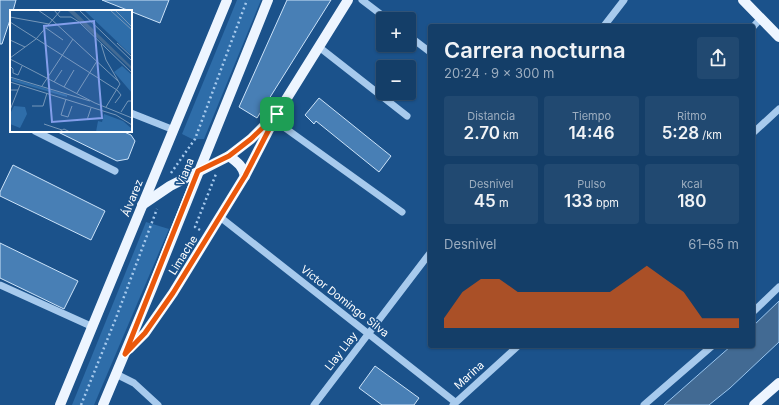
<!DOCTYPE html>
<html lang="es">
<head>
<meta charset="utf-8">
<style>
	body { margin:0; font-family:Inter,sans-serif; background:#214971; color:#f1f3f6; height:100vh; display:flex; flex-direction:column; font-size:15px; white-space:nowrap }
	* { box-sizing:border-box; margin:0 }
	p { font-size:13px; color:#9daec0 }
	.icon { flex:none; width:22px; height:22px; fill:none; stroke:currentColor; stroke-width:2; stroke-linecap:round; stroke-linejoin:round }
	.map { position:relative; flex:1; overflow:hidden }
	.details { position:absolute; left:428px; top:24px; width:327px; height:324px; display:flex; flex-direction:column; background:#143e68; border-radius:4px; box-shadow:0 1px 3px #0004,0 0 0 1px #33577c }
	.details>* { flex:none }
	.tools { position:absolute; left:376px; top:12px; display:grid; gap:8px }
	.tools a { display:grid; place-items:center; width:40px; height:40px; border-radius:4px; background:#143e68; box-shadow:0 1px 3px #0004,0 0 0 1px #33577c; font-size:20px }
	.pin { position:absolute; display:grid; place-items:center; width:34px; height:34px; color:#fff; margin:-17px; border-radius:8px; box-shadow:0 2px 6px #0006 }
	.round { display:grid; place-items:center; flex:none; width:42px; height:42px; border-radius:4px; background:#214971 }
	.summary { display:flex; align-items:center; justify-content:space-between; height:68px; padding:0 16px }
	h1 { font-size:22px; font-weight:600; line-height:30px }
	.stats { display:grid; grid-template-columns:repeat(3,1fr); gap:6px; height:68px; padding:4px 16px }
	.stats div { display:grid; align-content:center; border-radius:4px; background:#214971; text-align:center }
	.stats b { font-size:17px; font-weight:600 }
	.stats small { font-size:11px; font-weight:400 }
	.stats p { font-size:11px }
	.chart { height:112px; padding:8px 16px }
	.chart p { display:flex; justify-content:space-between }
	.chart svg { width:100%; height:72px; margin-top:4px; fill:#ea580c; opacity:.7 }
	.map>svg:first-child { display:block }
	.green { fill:#2e6da9 }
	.water { fill:#426a93; stroke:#9ac6ef }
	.building { fill:#487fb5; stroke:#cce3f9 }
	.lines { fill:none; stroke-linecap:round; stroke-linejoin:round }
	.path { stroke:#a7caed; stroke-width:2.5; stroke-dasharray:2 3; stroke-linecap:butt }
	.minor { stroke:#a7caed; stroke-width:7 }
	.major { stroke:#edf5ff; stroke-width:10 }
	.route-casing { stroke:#fff; stroke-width:8 }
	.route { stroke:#ea580c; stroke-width:5 }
	.labels { text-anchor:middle; stroke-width:3.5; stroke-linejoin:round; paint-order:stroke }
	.street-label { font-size:11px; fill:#fff; stroke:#1b528b }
	.inset-road { fill:none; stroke:#7697b9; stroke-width:1 }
	.view { fill:#839eea; fill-opacity:0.15; stroke:#839eea; stroke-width:2 }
	.inset-edge { fill:none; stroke:#fff; stroke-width:2 }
</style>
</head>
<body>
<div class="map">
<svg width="779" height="405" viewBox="0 0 779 405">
	<rect width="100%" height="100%" fill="#1b528b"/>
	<!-- green -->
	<g class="green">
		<path d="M 237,0 L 261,0 L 204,139 L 192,139 L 182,134 Z"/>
		<path d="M 146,222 L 169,229 L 94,405 L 72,405 Z"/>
	</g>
	<!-- water -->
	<path class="water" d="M 779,301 L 779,342 L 730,388 L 709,405 L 664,405 L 731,346 L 753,346 L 753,326 Z"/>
	<!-- building -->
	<g class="building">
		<path d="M 0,0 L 16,0 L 13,11 L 11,11 L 11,17 L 2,44 L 0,44 Z"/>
		<path d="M 102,0 L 169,0 L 160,23 Z"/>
		<path d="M 287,0 L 331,0 L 257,118 L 239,107 Z"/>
		<path d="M 319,98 L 391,156 L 379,172 L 316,121 L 314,124 L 305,115 Z"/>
		<path d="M 56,131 L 122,131 L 131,135 L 135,141 L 128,159 L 117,161 Z"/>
		<path d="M 13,165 L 105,211 L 91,240 L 0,196 L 0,192 Z"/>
		<path d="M 0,243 L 78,281 L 64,309 L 0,278 Z"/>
		<path d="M 375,366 L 419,398 L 414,405 L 382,405 L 359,388 Z"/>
	</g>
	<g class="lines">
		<!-- path -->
		<g class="path">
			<path d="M 171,173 L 195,139 L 247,0"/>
			<path d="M 200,230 L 195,227 L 216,174"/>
			<path d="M 81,405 L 116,318 L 157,209"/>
		</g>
		<!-- minor -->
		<g class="minor">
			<path d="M 362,0 L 387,19"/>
			<path d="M 604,26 L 624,0"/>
			<path d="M 753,27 L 761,18"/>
			<path d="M 409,36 L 430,52"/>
			<path d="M 319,47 L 407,116"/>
			<path d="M 131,113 L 174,130"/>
			<path d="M 274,120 L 402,212"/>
			<path d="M 35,131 L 115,171"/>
			<path d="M 753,133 L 779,109"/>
			<path d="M 220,217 L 455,402"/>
			<path d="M 0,285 L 93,327"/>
			<path d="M 753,312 L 779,287"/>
			<path d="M 116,374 L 134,383 L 158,405"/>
			<path d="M 314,405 L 430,253"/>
			<path d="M 453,405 L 518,346"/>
			<path d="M 644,405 L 712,346"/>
		</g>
		<!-- major -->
		<g class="major">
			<path d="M 743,0 L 779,37"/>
			<path d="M 229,156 C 237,162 243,166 245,176"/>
			<path d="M 142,205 L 170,186 L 229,156 L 251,139 L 271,119"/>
			<path d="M 129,349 L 145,333 L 173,293 L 245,176 L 277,114 L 348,0"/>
			<path d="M 60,405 L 227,0"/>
			<path d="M 103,405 L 152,288 L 268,0"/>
			<path d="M 754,405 L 779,383"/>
		</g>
	</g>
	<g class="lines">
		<!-- route casing -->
		<g class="route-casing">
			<path id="route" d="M 277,114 L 245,176 L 173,293 L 145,333 L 125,354 L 198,171 L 229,156 L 251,139 Z"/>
		</g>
		<!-- route -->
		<use href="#route" class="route"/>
	</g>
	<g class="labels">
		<!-- street labels -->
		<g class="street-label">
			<text transform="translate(185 172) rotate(-68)" y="4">Viana</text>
			<text transform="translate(132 198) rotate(-68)" y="4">Álvarez</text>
			<text transform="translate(183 255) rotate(-58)" y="4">Limache</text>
			<text transform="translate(345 301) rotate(38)" y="4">Víctor Domingo Silva</text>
			<text transform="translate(341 351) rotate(-52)" y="4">Llay Llay</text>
			<text transform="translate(469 375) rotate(-42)" y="4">Marina</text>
		</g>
	</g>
	<!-- overview -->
	<g transform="translate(10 10)">
		<rect width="122" height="122" fill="#1b528b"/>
		<path d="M 74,0 L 122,0 L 122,42 L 120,44 ZM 112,56 L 122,65 L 122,83 L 104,62 ZM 1,68 L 57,85 L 57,87 L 2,71 ZM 4,96 L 15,97 L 17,104 L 10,118 L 0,114 L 0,104 ZM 94,104 L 113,111 L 121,118 L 121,122 L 86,122 L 88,111 L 92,112 Z" fill="#2e6da9"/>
		<path d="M 57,0 L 63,0 L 82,18 L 122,57 L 122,60 Z" fill="#426a93"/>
		<path class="inset-road" d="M 28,0 L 41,9 L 108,71M 44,0 L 50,7 L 61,7 L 69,12 L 122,63M 69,0 L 122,51M 100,0 L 122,20M 105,0 L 122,17M 0,7 L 39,14M 0,12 L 107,80 L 111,85 L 105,93M 36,18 L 53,30M 0,30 L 15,37M 107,33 L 122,47M 91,34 L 96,50 L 110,74 L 96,97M 0,48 L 26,29 L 51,0M 0,49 L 85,93 L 122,108M 1,57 L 3,59 L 3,63 L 8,65 L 12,56M 0,67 L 80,91M 0,72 L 106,105 L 122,115M 44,72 L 52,60M 32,76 L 63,29M 54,77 L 64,60M 0,80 L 8,80 L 10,75M 67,83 L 87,51M 56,89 L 51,105 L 58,107 L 62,96M 22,96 L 33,96 L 37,83M 0,100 L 8,80M 111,102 L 118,91 L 122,91M 77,110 L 81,98M 34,114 L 52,120M 49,122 L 54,119 L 60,122"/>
		<path class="view" d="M 84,11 L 92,108 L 42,112 L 34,16 Z"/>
		<rect width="122" height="122" class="inset-edge"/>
	</g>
</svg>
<div class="tools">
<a>+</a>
<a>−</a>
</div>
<div class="pin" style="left:277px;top:114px;background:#1e9e55"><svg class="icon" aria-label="arrive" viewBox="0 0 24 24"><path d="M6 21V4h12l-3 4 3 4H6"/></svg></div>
<section class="details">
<div class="summary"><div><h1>Carrera nocturna</h1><p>20:24 · 9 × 300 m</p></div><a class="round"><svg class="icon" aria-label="share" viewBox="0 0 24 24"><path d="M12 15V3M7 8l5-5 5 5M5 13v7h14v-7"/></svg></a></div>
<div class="stats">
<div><p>Distancia</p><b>2.70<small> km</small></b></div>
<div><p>Tiempo</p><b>14:46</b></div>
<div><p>Ritmo</p><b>5:28<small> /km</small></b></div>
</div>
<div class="stats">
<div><p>Desnivel</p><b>45<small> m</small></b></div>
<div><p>Pulso</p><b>133<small> bpm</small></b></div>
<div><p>kcal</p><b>180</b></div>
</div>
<div class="chart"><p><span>Desnivel</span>61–65 m</p>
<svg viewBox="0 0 160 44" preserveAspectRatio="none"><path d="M0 44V38L10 22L20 14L30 14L40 22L50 22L60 22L70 22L80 22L90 22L100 14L110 6L120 14L130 22L140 38L150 38L160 38V44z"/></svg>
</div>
</section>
</div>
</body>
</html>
